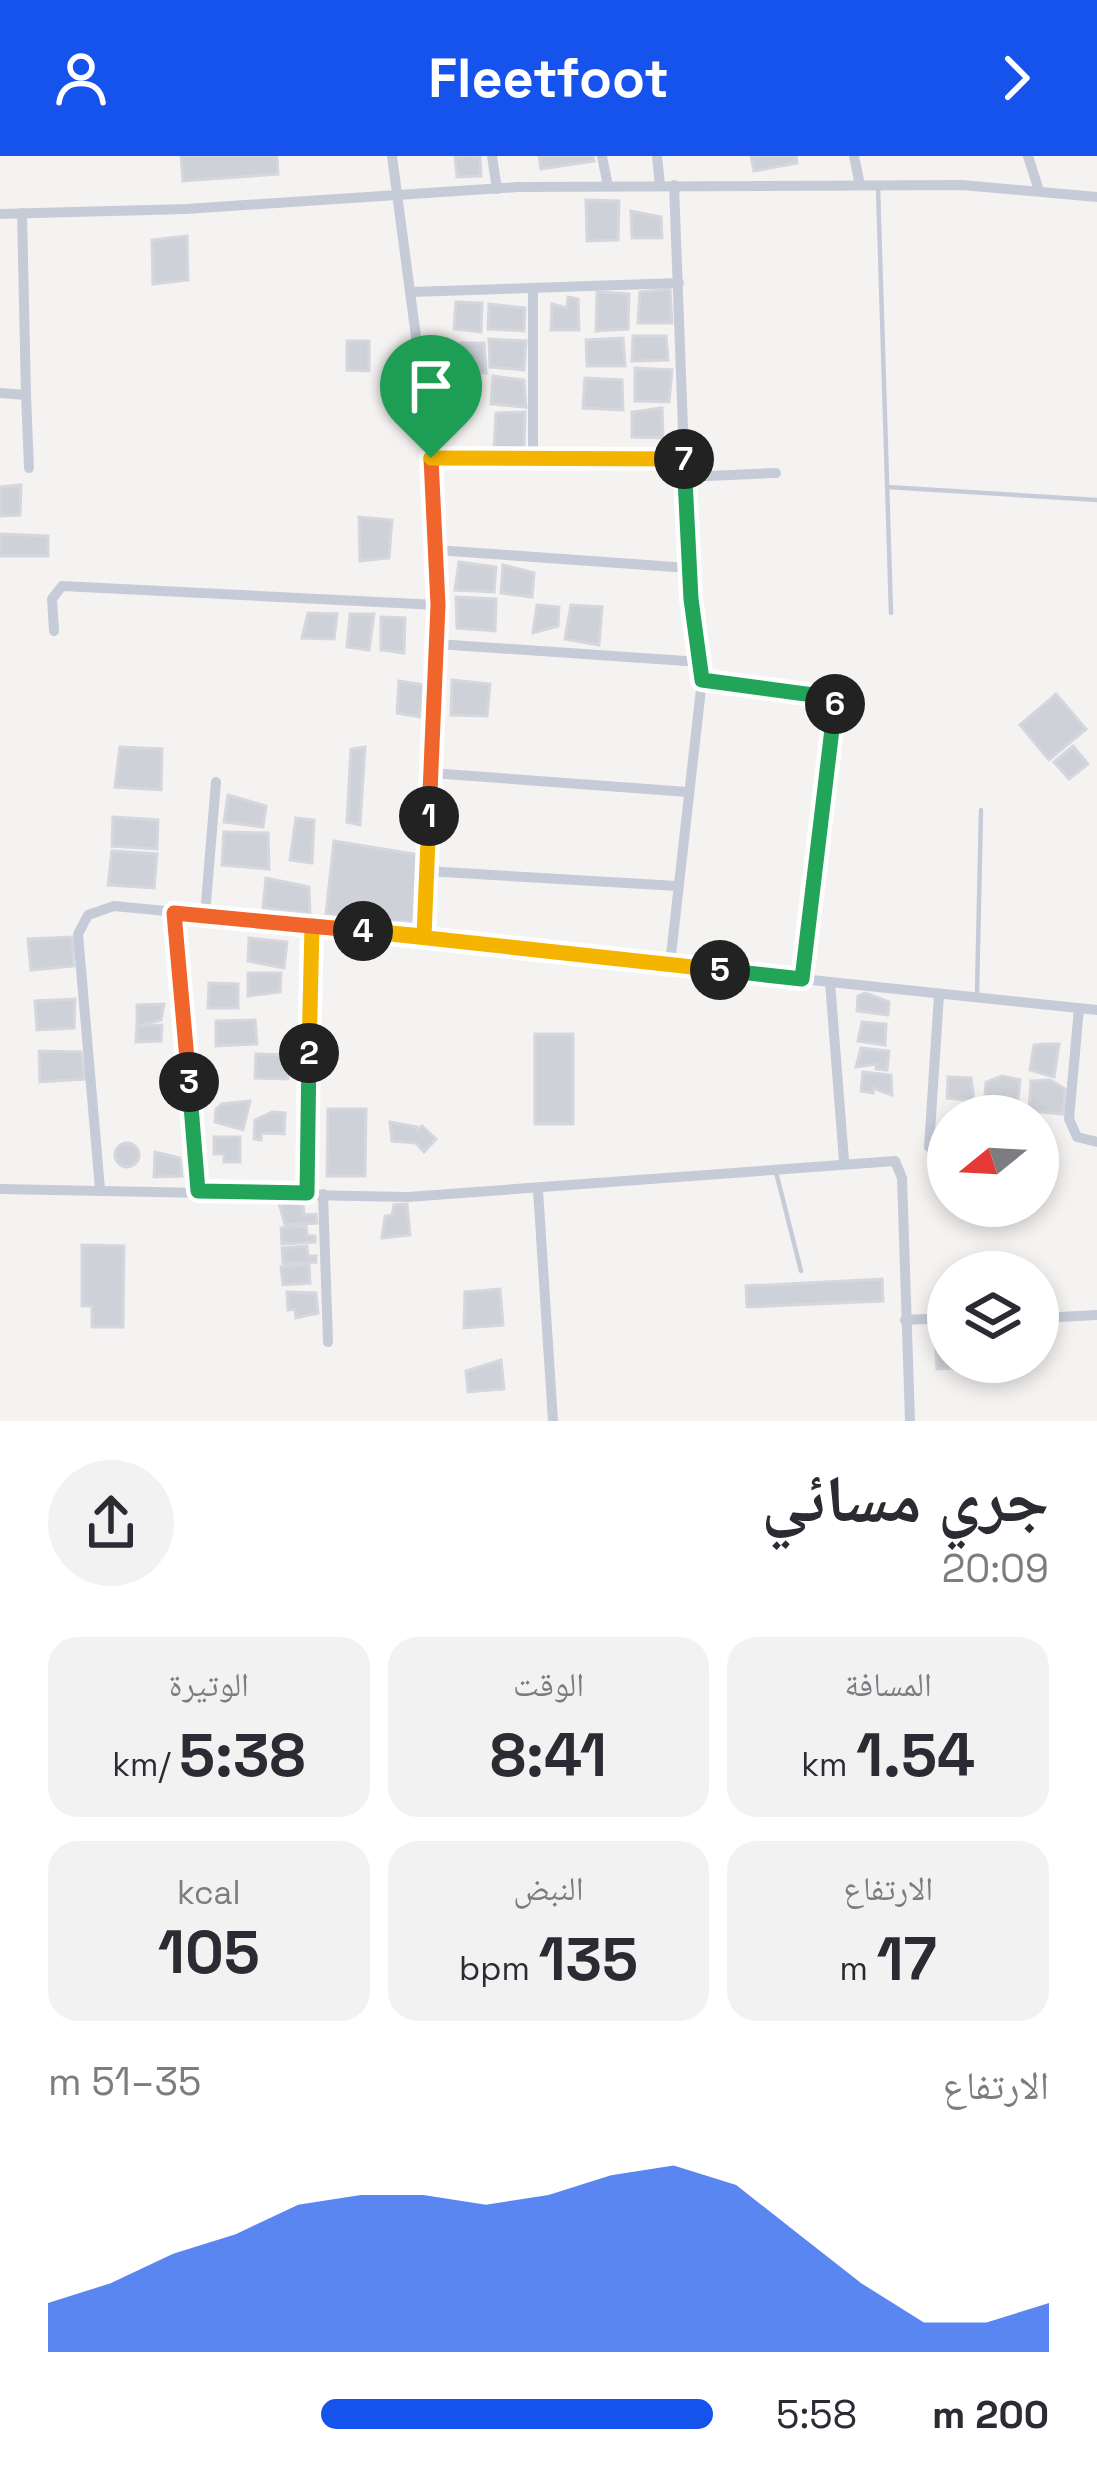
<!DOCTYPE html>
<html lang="ar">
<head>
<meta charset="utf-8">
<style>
	body { margin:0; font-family:"Space Grotesk","Noto Naskh Arabic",sans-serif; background:#f2f2f3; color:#2b2b33; direction:rtl; height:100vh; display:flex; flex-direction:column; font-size:45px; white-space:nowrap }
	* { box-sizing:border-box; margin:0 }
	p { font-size:39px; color:#7c7c81 }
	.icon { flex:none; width:66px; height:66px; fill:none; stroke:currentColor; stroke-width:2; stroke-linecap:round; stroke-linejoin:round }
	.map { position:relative; height:1265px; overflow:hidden; direction:ltr }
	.drawer { display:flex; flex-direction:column; background:#fff; flex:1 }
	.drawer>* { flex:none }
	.needle { width:78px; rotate:252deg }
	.controls { position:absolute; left:927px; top:939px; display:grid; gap:24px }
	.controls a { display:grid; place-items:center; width:132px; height:132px; border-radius:50%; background:#fff; box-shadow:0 6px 18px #0003; font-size:60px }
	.pin { position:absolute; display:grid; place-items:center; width:102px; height:102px; color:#fff; margin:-123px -51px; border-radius:50% 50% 50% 0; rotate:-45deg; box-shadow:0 0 12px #0007 }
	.pin .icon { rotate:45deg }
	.km { position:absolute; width:60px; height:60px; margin:-30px; border-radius:50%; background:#222; color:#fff; font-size:33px; line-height:60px; text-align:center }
	.round { display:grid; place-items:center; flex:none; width:126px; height:126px; border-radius:63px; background:#f2f2f3 }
	.headline { display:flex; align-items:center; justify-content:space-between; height:204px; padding:0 48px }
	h1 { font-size:66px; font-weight:800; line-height:90px }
	.stats { display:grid; grid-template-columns:repeat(3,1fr); gap:18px; height:204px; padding:12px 48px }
	.stats div { display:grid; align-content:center; border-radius:30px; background:#f2f2f3; text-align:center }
	.stats b { font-size:60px; font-weight:800 }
	.stats small { font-size:33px; font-weight:400 }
	.stats p { font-size:33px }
	.chart { height:336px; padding:24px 48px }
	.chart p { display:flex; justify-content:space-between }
	.chart svg { width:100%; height:216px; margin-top:12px; fill:#1553ec; opacity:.7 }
	ul { padding:0 48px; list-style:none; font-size:39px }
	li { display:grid; grid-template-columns:192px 144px 1fr; align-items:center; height:90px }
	li i { height:30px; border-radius:15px; background:#1553ec }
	header { display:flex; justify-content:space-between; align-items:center; height:156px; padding:0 48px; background:#1553ec; color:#fff; font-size:54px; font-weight:800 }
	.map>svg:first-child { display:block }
	.building { fill:#ced1d8; stroke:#d6d7de; stroke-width:3 }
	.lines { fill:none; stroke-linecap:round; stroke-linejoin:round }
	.service { stroke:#c6ccd7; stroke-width:4.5 }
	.minor { stroke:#c6ccd7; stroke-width:10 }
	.split-1-casing { stroke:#fff; stroke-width:24 }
	.split-2-casing { stroke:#fff; stroke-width:24 }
	.split-3-casing { stroke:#fff; stroke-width:24 }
	.split-4-casing { stroke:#fff; stroke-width:24 }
	.split-5-casing { stroke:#fff; stroke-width:24 }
	.split-6-casing { stroke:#fff; stroke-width:24 }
	.split-7-casing { stroke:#fff; stroke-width:24 }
	.split-8-casing { stroke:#fff; stroke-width:24 }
	.split-1 { stroke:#f0652b; stroke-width:15 }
	.split-2 { stroke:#f5b400; stroke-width:15 }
	.split-3 { stroke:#22a559; stroke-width:15 }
	.split-4 { stroke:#f0652b; stroke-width:15 }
	.split-5 { stroke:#f5b400; stroke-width:15 }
	.split-6 { stroke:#22a559; stroke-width:15 }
	.split-7 { stroke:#22a559; stroke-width:15 }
	.split-8 { stroke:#f5b400; stroke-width:15 }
</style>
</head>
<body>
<header><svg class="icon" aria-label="forward" viewBox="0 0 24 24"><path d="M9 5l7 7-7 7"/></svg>Fleetfoot<svg class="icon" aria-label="person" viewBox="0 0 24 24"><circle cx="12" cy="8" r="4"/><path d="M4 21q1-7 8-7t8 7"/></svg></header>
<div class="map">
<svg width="1097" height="1265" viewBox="0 0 1097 1265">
	<rect width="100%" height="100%" fill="#f5f3f2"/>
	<!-- building -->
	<g class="building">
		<path d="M 181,0 L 277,0 L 278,18 L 183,25 Z"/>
		<path d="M 455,0 L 480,0 L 481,20 L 457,21 Z"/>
		<path d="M 539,0 L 593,0 L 594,5 L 541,13 Z"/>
		<path d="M 751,0 L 796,0 L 797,7 L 754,15 Z"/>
		<path d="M 586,44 L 619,45 L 618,84 L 587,85 Z"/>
		<path d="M 631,55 L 661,61 L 662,82 L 632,82 Z"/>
		<path d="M 187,80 L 188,124 L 153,128 L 152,84 Z"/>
		<path d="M 670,133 L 672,167 L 638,167 L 640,136 Z"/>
		<path d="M 597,136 L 629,138 L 628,173 L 596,175 Z"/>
		<path d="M 568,141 L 578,143 L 579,174 L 551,174 L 552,148 L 567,152 Z"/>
		<path d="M 456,146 L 482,147 L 481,176 L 454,173 Z"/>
		<path d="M 489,148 L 525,152 L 524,175 L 488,173 Z"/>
		<path d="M 633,180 L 666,180 L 668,204 L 632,205 Z"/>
		<path d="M 623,182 L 625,210 L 587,210 L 586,184 Z"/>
		<path d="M 489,183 L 526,185 L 524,214 L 490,211 Z"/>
		<path d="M 347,185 L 369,185 L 369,215 L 347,214 Z"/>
		<path d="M 461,187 L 484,187 L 486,217 L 461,215 Z"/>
		<path d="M 635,212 L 672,214 L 669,246 L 635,245 Z"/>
		<path d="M 493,220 L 524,224 L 526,251 L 491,248 Z"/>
		<path d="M 585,222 L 622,224 L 623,254 L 583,252 Z"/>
		<path d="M 662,252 L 663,282 L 632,281 L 632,256 Z"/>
		<path d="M 525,256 L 524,293 L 494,293 L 496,257 Z"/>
		<path d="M 21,329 L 20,359 L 0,360 L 0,331 Z"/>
		<path d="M 359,361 L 392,364 L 389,402 L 360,405 Z"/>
		<path d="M 0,378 L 48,380 L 48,400 L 0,400 Z"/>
		<path d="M 459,406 L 496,411 L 494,436 L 455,434 Z"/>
		<path d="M 503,409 L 534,417 L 532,441 L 501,437 Z"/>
		<path d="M 456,441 L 496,443 L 495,475 L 457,472 Z"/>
		<path d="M 537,449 L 559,451 L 558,470 L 533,477 Z"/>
		<path d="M 571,449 L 602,451 L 599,489 L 565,483 Z"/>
		<path d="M 308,457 L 337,458 L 334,483 L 302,482 Z"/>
		<path d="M 350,458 L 374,458 L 369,494 L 347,491 Z"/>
		<path d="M 381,461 L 405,462 L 404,497 L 381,494 Z"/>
		<path d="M 452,524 L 490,528 L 487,560 L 451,559 Z"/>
		<path d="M 399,525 L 424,529 L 420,561 L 397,557 Z"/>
		<path d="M 1056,538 L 1086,573 L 1049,604 L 1020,569 Z"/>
		<path d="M 1073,590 L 1088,608 L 1069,623 L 1054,606 Z"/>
		<path d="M 120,591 L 162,593 L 161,634 L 115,631 Z"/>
		<path d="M 365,591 L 360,669 L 347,666 L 351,593 Z"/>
		<path d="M 228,639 L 266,650 L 263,671 L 224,666 Z"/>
		<path d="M 113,661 L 158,664 L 157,693 L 112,690 Z"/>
		<path d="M 296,662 L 314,664 L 312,707 L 290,704 Z"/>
		<path d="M 224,676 L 268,677 L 269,713 L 222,709 Z"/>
		<path d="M 334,685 L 420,699 L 416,767 L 326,758 Z"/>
		<path d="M 112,695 L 157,698 L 154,732 L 108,729 Z"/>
		<path d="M 266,722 L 309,731 L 310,758 L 263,752 Z"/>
		<path d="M 72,781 L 74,810 L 31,814 L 28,783 Z"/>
		<path d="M 249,782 L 287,786 L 284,812 L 248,805 Z"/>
		<path d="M 248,817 L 281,817 L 280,836 L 248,840 Z"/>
		<path d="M 209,827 L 238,828 L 238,852 L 208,852 Z"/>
		<path d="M 865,837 L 889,846 L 888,859 L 857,855 L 858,840 Z"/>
		<path d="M 75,843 L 74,872 L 37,874 L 35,845 Z"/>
		<path d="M 164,848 L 161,864 L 137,870 L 137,849 Z"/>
		<path d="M 255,864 L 257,888 L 216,890 L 216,865 Z"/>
		<path d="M 862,866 L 886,868 L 885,889 L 858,885 Z"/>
		<path d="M 162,869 L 161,885 L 136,886 L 137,870 Z"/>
		<rect x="535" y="878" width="38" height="90"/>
		<path d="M 1043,888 L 1059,888 L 1054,921 L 1030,914 L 1034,889 Z"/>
		<path d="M 861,892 L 889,895 L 887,914 L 876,913 L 877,908 L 856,911 Z"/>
		<path d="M 39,895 L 81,896 L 85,923 L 40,926 Z"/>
		<path d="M 256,898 L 290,899 L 288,923 L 255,922 Z"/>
		<path d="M 863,916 L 891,919 L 892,939 L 873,932 L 873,937 L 861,935 Z"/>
		<path d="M 1002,920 L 1020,924 L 1017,954 L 984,951 L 986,926 Z"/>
		<path d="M 948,921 L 971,922 L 974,945 L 947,942 Z"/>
		<path d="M 1050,924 L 1065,933 L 1063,958 L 1029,955 L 1031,925 Z"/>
		<path d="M 250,945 L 243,974 L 215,966 L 216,953 L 222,948 Z"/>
		<path d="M 328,953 L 366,953 L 365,1020 L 327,1020 Z"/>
		<path d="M 272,956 L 285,957 L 284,978 L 261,977 L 261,984 L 254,983 L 255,964 Z"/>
		<path d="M 390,966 L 417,971 L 417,975 L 422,970 L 436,983 L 424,996 L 416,987 L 392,985 Z"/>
		<path d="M 214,981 L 240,981 L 240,1006 L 224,1006 L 224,998 L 214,998 Z"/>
		<circle cx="127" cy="999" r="12"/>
		<path d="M 155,996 L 180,1002 L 182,1020 L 154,1021 Z"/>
		<path d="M 292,1046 L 303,1049 L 304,1059 L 316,1058 L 317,1067 L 285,1069 L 279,1047 Z"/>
		<path d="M 407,1048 L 410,1079 L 382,1082 L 385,1060 L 392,1059 L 394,1049 Z"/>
		<path d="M 306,1070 L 307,1080 L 315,1080 L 315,1086 L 282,1088 L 281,1072 Z"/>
		<path d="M 82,1089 L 124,1090 L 123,1171 L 92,1171 L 92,1150 L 82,1150 Z"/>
		<path d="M 307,1090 L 308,1100 L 316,1100 L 316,1106 L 283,1108 L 282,1092 Z"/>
		<path d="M 309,1109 L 310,1127 L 283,1129 L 281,1111 Z"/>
		<path d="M 882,1123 L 883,1145 L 747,1151 L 746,1130 Z"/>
		<path d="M 500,1133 L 503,1169 L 464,1172 L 465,1136 Z"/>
		<path d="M 287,1136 L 316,1137 L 318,1157 L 296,1162 L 295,1153 L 288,1154 Z"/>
		<path d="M 935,1176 L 948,1176 L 948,1206 L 1027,1208 L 937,1213 Z"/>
		<path d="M 501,1204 L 504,1233 L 468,1236 L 466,1215 Z"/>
	</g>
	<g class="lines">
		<!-- service -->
		<g class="service">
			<path d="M 878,31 L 891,457"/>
			<path d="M 887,331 L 1097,344"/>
			<path d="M 977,837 L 981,654"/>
			<path d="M 776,1016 L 801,1115"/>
		</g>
		<!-- minor -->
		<g class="minor">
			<path d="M 392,0 L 431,294 L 438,449 L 424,780 L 830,826 L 844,1005"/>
			<path d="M 492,0 L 497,33"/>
			<path d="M 602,0 L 608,30"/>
			<path d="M 657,0 L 660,29"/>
			<path d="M 854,0 L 860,29"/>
			<path d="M 1028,0 L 1039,35"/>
			<path d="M 22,57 L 26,239"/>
			<path d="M 0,58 L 186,53 L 518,31 L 962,29 L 1097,41"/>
			<path d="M 533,132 L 533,301"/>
			<path d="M 410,136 L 679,127"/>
			<path d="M 0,237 L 26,239 L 29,312"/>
			<path d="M 431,301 L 684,300"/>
			<path d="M 685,321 L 776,317"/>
			<path d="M 436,394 L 689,412"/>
			<path d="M 54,475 L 52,443 L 62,430 L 438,449"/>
			<path d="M 437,488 L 700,506"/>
			<path d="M 702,524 L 828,541 L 836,549 L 802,823"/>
			<path d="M 431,617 L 688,636"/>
			<path d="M 426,715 L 677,730"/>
			<path d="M 174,756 L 198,1035"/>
			<path d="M 205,759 L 216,626"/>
			<path d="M 670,808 L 702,524 L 687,381 L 674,29"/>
			<path d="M 830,826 L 1097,854"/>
			<path d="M 1079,852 L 1069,963 L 1077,981 L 1097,986"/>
			<path d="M 929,991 L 939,839"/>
			<path d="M 0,1033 L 408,1041 L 895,1005 L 902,1022 L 910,1265"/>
			<path d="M 100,1033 L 78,778 L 88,759 L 114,750 L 424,780"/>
			<path d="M 538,1034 L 553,1265"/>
			<path d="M 307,1037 L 312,770"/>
			<path d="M 323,1038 L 328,1186"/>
			<path d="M 1038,1162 L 1097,1159"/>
			<path d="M 905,1164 L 948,1162"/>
		</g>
	</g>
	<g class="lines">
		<!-- split-1 casing -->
		<g class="split-1-casing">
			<path id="split-1" d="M 429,660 L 438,449 L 431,302"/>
		</g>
		<!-- split-2 casing -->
		<g class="split-2-casing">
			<path id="split-2" d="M 309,897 L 312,770 L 424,780 L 429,660"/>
		</g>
		<!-- split-3 casing -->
		<g class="split-3-casing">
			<path id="split-3" d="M 189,926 L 198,1035 L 307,1037 L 309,897"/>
		</g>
		<!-- split-4 casing -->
		<g class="split-4-casing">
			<path id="split-4" d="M 189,926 L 174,757 L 363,775"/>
		</g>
		<!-- split-5 casing -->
		<g class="split-5-casing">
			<path id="split-5" d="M 363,775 L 720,814"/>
		</g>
		<!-- split-6 casing -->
		<g class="split-6-casing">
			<path id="split-6" d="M 720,814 L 802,823 L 835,548"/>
		</g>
		<!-- split-7 casing -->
		<g class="split-7-casing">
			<path id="split-7" d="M 684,303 L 691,443 L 702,524 L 828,541 L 835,548"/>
		</g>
		<!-- split-8 casing -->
		<g class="split-8-casing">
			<path id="split-8" d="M 431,302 L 684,303"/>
		</g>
		<!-- split-1 -->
		<use href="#split-1" class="split-1"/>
		<!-- split-2 -->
		<use href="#split-2" class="split-2"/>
		<!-- split-3 -->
		<use href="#split-3" class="split-3"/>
		<!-- split-4 -->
		<use href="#split-4" class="split-4"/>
		<!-- split-5 -->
		<use href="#split-5" class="split-5"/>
		<!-- split-6 -->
		<use href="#split-6" class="split-6"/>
		<!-- split-7 -->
		<use href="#split-7" class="split-7"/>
		<!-- split-8 -->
		<use href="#split-8" class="split-8"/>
	</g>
</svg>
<div class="controls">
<a><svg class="needle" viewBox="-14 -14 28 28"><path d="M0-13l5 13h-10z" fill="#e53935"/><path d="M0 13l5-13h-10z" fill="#7c7c81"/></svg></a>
<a><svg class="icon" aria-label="layers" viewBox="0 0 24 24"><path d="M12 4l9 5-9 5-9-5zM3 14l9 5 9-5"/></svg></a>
</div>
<div class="pin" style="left:431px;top:302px;background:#1e9e55"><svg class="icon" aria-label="arrive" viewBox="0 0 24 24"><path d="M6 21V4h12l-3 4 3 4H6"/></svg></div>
<b class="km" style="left:429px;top:660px">1</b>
<b class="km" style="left:309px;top:897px">2</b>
<b class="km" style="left:189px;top:926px">3</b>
<b class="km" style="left:363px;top:775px">4</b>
<b class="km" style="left:720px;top:814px">5</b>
<b class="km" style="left:835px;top:548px">6</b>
<b class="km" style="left:684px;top:303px">7</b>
</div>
<section class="drawer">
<div class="headline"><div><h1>جري مسائي</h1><p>20:09</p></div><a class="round"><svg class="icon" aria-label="share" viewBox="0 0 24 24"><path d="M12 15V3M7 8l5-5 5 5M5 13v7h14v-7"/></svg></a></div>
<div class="stats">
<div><p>المسافة</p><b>1.54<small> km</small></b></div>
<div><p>الوقت</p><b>8:41</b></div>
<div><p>الوتيرة</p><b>5:38<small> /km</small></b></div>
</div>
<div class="stats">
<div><p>الارتفاع</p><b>17<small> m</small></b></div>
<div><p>النبض</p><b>135<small> bpm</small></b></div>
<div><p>kcal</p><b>105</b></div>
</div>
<div class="chart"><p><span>الارتفاع</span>35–51 m</p>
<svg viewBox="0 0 160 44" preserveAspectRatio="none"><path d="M0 44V34L10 30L20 24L30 20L40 14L50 12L60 12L70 14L80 12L90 8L100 6L110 10L120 20L130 30L140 38L150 38L160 34V44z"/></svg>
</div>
<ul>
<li><b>200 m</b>5:58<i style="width:59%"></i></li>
</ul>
</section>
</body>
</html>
